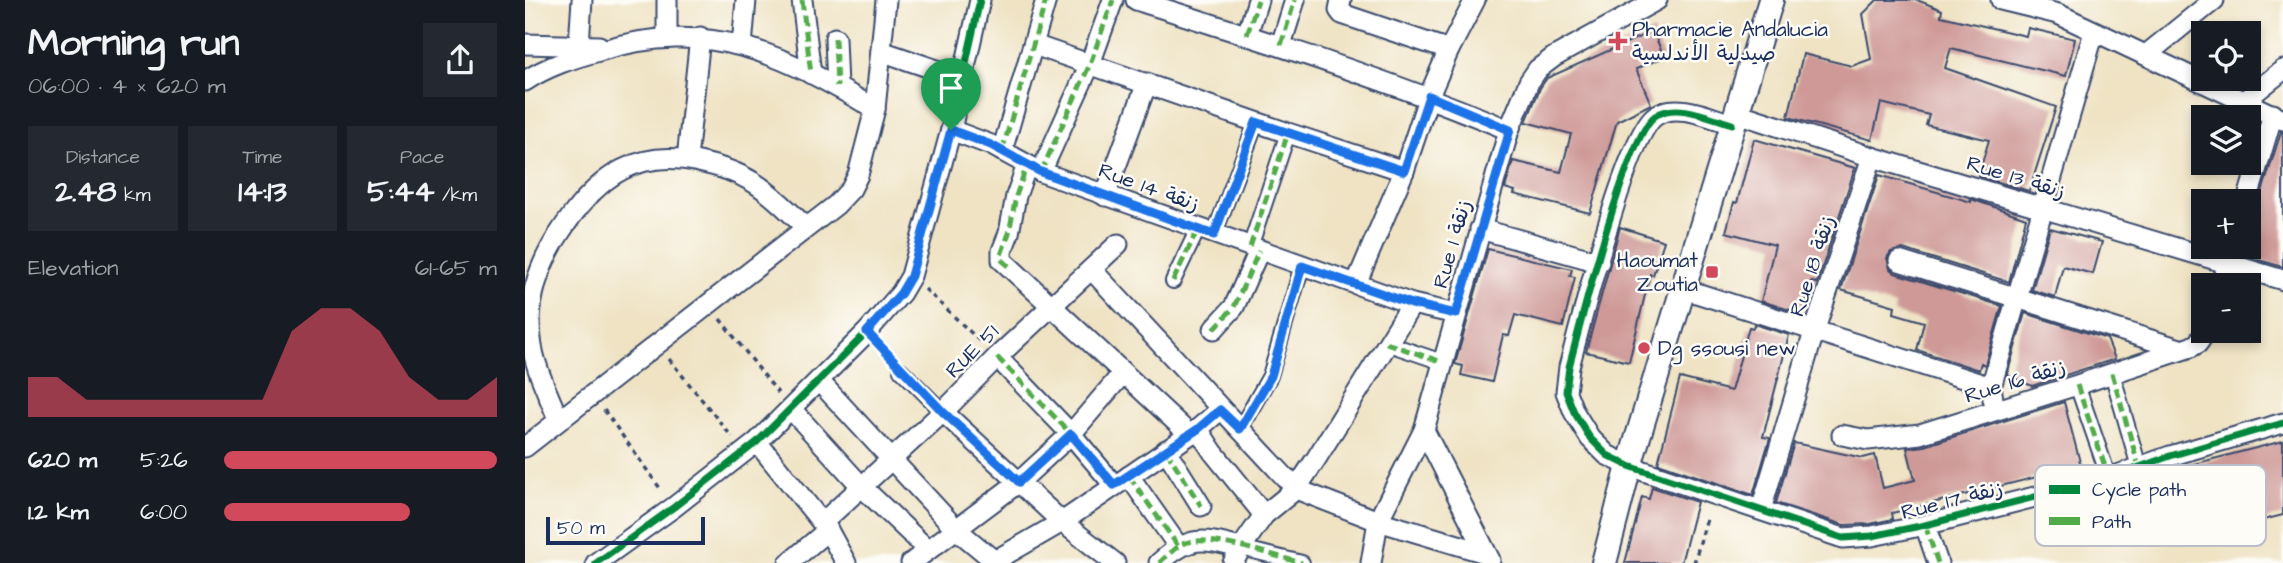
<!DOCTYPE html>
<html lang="en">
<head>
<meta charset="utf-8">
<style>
	body { margin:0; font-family:"Architects Daughter","Playpen Sans Arabic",sans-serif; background:#242831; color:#f1f3f6; height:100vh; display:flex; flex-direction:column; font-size:26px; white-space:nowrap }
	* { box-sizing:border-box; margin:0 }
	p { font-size:23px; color:#9ea1a6 }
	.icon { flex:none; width:38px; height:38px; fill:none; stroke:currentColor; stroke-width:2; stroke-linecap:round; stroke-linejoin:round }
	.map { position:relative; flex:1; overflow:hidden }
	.drawer { display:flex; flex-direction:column; background:#171b24; width:525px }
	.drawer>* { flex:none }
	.controls { position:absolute; left:1666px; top:21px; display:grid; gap:14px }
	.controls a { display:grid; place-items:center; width:70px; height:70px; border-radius:0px; background:#171b24; box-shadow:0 4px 10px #0003; font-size:35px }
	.scale { position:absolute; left:21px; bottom:18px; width:159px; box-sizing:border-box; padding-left:7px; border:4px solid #1b2f5e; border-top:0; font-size:19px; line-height:24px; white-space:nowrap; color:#1b2f5e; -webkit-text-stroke:5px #fdfcf7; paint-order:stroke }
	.pin { position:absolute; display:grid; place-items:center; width:60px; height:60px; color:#fff; margin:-72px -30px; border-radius:50% 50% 50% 0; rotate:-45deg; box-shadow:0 0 7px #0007 }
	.pin .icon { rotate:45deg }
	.round { display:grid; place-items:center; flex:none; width:74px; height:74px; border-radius:0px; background:#242831 }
	.headline { display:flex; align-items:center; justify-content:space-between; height:119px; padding:0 28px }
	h1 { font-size:38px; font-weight:700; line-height:52px }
	.figures { display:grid; grid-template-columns:repeat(3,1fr); gap:10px; height:119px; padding:7px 28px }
	.figures div { display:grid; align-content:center; border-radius:0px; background:#242831; text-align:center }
	.figures b { font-size:30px; font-weight:700 }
	.figures small { font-size:19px; font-weight:400 }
	.figures p { font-size:19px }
	.chart { height:196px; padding:14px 28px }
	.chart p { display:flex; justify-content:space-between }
	.chart svg { width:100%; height:126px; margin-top:7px; fill:#d1495b; opacity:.7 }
	ul { padding:0 28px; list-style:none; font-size:23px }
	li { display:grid; grid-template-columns:112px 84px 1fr; align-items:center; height:52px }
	li i { height:18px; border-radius:9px; background:#d1495b }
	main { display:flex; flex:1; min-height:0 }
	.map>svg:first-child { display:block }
	.building { fill:#ce9997 }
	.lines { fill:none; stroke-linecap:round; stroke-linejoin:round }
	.pedestrian-casing { stroke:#3b4a6d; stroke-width:18 }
	.minor-casing { stroke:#3b4a6d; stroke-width:23 }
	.tertiary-casing { stroke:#3b4a6d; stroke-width:28 }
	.path { stroke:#3b4a6d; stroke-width:3.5; stroke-dasharray:5 5; stroke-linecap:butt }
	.pedestrian { stroke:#fff; stroke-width:14 }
	.minor { stroke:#fff; stroke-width:19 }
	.tertiary { stroke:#fff; stroke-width:24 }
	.quiet { stroke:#52ab49; stroke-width:5; stroke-dasharray:10 5; stroke-linecap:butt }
	.cycleway-casing { stroke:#fdfcf7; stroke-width:11 }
	.cycleway { stroke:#00873e; stroke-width:7 }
	.route-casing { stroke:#fff; stroke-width:14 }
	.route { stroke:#1a73e8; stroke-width:9 }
	.poi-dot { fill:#d1495b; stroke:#fdfcf7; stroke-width:2.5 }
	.labels { text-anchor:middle; stroke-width:5; stroke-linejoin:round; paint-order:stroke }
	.poi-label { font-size:21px; fill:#1b2f5e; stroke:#fdfcf7; text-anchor:start }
	.street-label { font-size:21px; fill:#1b2f5e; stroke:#fdfcf7 }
	.key { fill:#fdfcf7; stroke:#b9bec9; stroke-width:2 }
	.key-label { font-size:19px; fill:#1b2f5e }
</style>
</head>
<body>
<main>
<section class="drawer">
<div class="headline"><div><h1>Morning run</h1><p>06:00 · 4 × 620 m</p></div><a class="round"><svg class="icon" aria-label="share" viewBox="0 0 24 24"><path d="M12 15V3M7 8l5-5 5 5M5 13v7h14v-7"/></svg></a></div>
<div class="figures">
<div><p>Distance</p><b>2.48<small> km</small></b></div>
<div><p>Time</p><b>14:13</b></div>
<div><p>Pace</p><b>5:44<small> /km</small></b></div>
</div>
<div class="chart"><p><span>Elevation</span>61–65 m</p>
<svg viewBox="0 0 160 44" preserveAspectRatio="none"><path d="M0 44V30L10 30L20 38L30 38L40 38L50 38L60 38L70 38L80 38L90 14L100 6L110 6L120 14L130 30L140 38L150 38L160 30V44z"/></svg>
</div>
<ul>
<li><b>620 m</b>5:26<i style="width:100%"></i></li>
<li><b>1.2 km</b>6:00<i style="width:68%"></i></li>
</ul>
</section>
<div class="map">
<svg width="1758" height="563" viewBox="0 0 1758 563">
	<rect width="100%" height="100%" fill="#fdfcf7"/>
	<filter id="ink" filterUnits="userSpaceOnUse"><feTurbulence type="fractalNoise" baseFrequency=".0143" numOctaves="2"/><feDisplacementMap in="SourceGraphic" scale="14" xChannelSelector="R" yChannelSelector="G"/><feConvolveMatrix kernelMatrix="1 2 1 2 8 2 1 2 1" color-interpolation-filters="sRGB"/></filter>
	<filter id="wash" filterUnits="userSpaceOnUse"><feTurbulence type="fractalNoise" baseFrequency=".00686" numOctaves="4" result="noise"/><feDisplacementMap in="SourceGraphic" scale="28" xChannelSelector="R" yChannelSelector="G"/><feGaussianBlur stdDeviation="1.57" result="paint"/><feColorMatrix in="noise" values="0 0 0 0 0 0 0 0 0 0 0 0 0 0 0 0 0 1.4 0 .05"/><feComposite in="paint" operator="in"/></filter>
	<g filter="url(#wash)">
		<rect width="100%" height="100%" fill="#efe3c4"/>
		<g id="blocks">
			<!-- building -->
			<g class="building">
				<path d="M 1352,0 L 1392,0 L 1417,10 L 1416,16 L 1501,36 L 1503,28 L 1550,39 L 1541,76 L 1426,48 L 1420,68 L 1531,107 L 1504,191 L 1453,176 L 1464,140 L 1401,125 L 1404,115 L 1356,103 L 1347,140 L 1263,117 L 1278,54 L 1327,66 L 1346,59 L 1338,14 Z"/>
				<path d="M 1128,31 L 1139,57 L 1111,69 L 1126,104 L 1092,121 L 1065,213 L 989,194 L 990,191 L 980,188 L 988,161 L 1036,172 L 1046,134 L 1001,122 L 1015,88 L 1022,78 Z"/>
				<path d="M 1756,132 L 1758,132 L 1758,267 L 1720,256 L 1732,208 Z"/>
				<path d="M 1229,139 L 1330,168 L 1292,283 L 1286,282 L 1278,314 L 1236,301 L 1250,245 L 1201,232 L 1209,202 L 1212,203 Z"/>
				<path d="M 1354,175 L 1446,202 L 1446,199 L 1501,218 L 1484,282 L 1378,249 L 1366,252 L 1362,258 L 1365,269 L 1370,273 L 1477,306 L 1460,365 L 1456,363 L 1454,370 L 1392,350 L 1399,322 L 1369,313 L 1370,306 L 1316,290 Z"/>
				<path d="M 1095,227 L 1139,241 L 1128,275 L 1125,274 L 1104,362 L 1061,352 Z"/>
				<path d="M 1525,228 L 1577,242 L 1568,274 L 1538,266 L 1530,297 L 1507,290 Z"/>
				<path d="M 963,249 L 1047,269 L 1045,276 L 1050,277 L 1038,327 L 990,315 L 984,336 L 978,335 L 967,382 L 936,375 L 938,366 L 930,364 Z"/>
				<path d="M 1500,313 L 1582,339 L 1590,359 L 1507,386 L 1482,375 Z"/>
				<path d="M 1229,324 L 1264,335 L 1238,437 L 1245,438 L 1228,495 L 1133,463 L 1155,378 L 1206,391 L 1224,327 L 1228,328 Z"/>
				<path d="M 1539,402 L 1556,466 L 1367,513 L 1368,519 L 1345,524 L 1319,525 L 1251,503 L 1269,443 L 1338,458 L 1350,455 L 1358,488 L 1390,480 L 1382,448 L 1399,446 Z"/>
				<path d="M 1758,441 L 1758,515 L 1648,543 L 1630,474 Z"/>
				<path d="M 1127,487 L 1172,502 L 1156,563 L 1100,563 L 1117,497 L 1124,499 Z"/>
			</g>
		</g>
	</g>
	<g filter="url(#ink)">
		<use href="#blocks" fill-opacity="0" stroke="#3b4a6d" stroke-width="2"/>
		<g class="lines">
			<!-- pedestrian casing -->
			<g class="pedestrian-casing">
				<g id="pedestrian">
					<path d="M 689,235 L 731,123"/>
					<path d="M 725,247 L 763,133"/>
					<path d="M 648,281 L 673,229"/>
					<path d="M 861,343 L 917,362"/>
					<path d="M 376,370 L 418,412"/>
					<path d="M 1587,373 L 1614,467"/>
					<path d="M 1552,385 L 1584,478"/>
					<path d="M 715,429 L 745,376 L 777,266"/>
					<path d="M 716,548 L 777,563"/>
				</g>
			</g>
			<!-- minor casing -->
			<g class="minor-casing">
				<g id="minor">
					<path d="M 277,0 L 286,74"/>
					<path d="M 611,0 C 737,40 862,79 984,130"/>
					<path d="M 816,0 L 814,10 L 817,14 L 924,50"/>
					<path d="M 1476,0 L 1533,14 L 1758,120"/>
					<path d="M 722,35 L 733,0"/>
					<path d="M 142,38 L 142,0"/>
					<path d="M 310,38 L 312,87"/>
					<path d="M 0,44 L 74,46"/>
					<path d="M 54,44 L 57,0"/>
					<path d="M 509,45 L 763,133 L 879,171"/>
					<path d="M 756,45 L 770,0"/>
					<path d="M 217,46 L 221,0"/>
					<path d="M 356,51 L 438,79"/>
					<path d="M 1621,55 L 1689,0"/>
					<path d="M 0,81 C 23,66 48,58 74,51 C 184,17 257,54 350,109"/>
					<path d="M 1719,101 L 1758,70"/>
					<path d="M 1212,113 L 1347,157 L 1758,280"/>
					<path d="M 1207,124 C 1186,118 1151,101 1130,116 C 1101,137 1056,323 1044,367 L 1041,392 L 1049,412 L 1065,438 L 1082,455 L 1104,466 L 1318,538 L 1347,536 L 1400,525 L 1584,478 L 1645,456 L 1758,423"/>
					<path d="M 426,130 L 466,145 L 516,172 L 887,304 L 931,314"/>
					<path d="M 477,151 L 521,0"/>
					<path d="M 162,159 L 175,37"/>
					<path d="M 502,165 L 491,196 L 484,233 L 477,251 L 477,260 L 664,434"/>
					<path d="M 516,172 L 565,64 L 588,0"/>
					<path d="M 580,196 L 622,83"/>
					<path d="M 1722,201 L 1748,114"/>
					<path d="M 955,229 L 1074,262"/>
					<path d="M 1374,261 L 1655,349"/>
					<path d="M 567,270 L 771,489 L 853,521 L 960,553"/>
					<path d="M 831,284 L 879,171 L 904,96 L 924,50 L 950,0"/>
					<path d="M 1696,285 L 1708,247"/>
					<path d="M 1159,289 L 1466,387 L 1468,399"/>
					<path d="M 689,329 L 709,307 L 734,251"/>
					<path d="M 472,357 L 546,434 L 589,485"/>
					<path d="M 294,381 L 431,529 L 472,563"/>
					<path d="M 1466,387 L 1569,32"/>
					<path d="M 266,409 L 337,487 L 403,550"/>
					<path d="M 418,412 L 537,522 L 590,563"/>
					<path d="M 33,419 C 23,393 9,367 6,339 C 1,298 17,258 40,225 C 74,176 113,148 174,162 C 193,166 212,172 228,182 C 248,194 264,212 281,227"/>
					<path d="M 673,429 L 688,452 L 739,515"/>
					<path d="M 899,430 L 965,560"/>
					<path d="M 1317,435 L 1343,440 L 1395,434 L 1552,385 L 1666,347 L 1673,343 L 1681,331"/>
					<path d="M 232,442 L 303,530 L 321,563"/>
					<path d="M 0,447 L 311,205 L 326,189 L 333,175 L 350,109 L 361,0"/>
					<path d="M 641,450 L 676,506"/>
					<path d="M 604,476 L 653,546"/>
					<path d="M 1236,510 L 1289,332 L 1347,157"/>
					<path d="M 297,523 L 418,412 L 472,357 L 593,244"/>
					<path d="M 1400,525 L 1413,563"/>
					<path d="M 71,563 L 149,507 L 232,442 L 342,332 L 376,293 L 386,276 L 426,130 L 455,0"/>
					<path d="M 264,563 L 303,530"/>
					<path d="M 386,563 L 494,482 L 546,434 L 598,373"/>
					<path d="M 466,563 L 537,522 L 673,429 L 695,410"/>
					<path d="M 634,563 C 666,535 676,538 716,548"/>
					<path d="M 708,563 L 716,548 L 739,515 L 771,489 L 791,459 L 887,304"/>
					<path d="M 846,563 L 853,521 L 899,430 L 984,130 L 1004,82 L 1013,69 L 1029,57 L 1132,0"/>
				</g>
			</g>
			<!-- tertiary casing -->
			<g class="tertiary-casing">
				<path id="tertiary" d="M 1079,563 L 1104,466 L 1246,0"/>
			</g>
			<!-- path -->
			<g class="path">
				<path d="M 400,289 L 458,344"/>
				<path d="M 195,319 L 253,393"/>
				<path d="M 354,346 L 365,358"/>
				<path d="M 144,359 L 207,437"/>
				<path d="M 79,410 L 137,491"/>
				<path d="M 1169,563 L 1183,515"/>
			</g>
			<!-- pedestrian -->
			<use href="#pedestrian" class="pedestrian"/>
			<!-- minor -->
			<use href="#minor" class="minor"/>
			<!-- tertiary -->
			<use href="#tertiary" class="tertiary"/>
			<!-- quiet -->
			<g class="quiet">
				<path d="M 277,0 L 286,74"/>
				<path d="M 722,35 L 733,0"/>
				<path d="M 310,38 L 312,87"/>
				<path d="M 756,45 L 770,0"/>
				<path d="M 477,151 L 521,0"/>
				<path d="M 516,172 L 565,64 L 588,0"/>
				<path d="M 689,235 L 731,123"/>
				<path d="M 725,247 L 763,133"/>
				<path d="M 484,266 L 477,260 L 476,255 L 484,233 L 491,196 L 502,165"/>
				<path d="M 648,281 L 673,229"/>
				<path d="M 689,329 L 709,307 L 734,251"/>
				<path d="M 861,343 L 917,362"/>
				<path d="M 472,357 L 546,434 L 589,485"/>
				<path d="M 376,370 L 418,412"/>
				<path d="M 1587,373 L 1614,467"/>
				<path d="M 1552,385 L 1584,478"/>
				<path d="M 715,429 L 745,376 L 777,266"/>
				<path d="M 641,450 L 676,506"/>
				<path d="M 604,476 L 653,546"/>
				<path d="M 1400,525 L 1413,563"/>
				<path d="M 634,563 C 642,556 650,547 660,543 C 686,534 749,556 777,563"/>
			</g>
			<!-- cycleway casing -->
			<g class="cycleway-casing">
				<g id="cycleway">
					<path d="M 1207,124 C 1186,118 1151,101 1130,116 C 1101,137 1056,323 1044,367 L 1041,392 L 1049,412 L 1065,438 L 1082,455 L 1104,466 L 1318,538 L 1347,536 L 1400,525 L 1584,478 L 1645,456 L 1758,423"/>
					<path d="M 71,563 L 149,507 L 232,442 L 342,332 L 376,293 L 386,276 L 426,130 L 455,0"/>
				</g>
			</g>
			<!-- cycleway -->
			<use href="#cycleway" class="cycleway"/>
		</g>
	</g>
	<g class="lines" filter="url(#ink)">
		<!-- route casing -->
		<g class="route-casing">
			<path id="route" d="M 904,96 L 985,130 L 931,314 L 887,304 L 777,266 L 746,376 L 715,429 L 695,410 L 673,429 L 589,485 L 546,434 L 494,482 L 418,412 L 342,332 L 376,293 L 386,276 L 426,130 L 466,145 L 516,172 L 689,235 L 731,122 L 879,171 Z"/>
		</g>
		<!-- route -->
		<use href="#route" class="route"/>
	</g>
	<!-- markers -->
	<g class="poi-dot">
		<path d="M1089.5 30.5h7v7h7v7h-7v7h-7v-7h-7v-7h7z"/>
		<rect x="1180" y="265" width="14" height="14" rx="3.5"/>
		<circle cx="1119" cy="348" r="7"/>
	</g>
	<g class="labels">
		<!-- poi labels -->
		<g class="poi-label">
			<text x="1107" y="36">Pharmacie Andalucia<tspan x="1107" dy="24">صيدلية الأندلسية</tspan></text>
			<text x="1173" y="267" text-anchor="end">Haoumat<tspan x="1173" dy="24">Zoutia</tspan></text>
			<text x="1133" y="355">Dg ssousi new</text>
		</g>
		<!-- street labels -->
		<g class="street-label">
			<text transform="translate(1491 177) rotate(17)" y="7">Rue 13 زنقة</text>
			<text transform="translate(624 187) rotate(20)" y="7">Rue 14 زنقة</text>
			<text transform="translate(927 244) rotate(-74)" y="7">Rue 1 زنقة</text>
			<text transform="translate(1287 266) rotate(-72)" y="7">Rue 18 زنقة</text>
			<text transform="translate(447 351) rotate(-45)" y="7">RUE 51</text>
			<text transform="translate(1490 381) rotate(-17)" y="7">Rue 16 زنقة</text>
			<text transform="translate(1427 500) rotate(-14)" y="7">Rue 17 زنقة</text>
		</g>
	</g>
	<!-- legend -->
	<rect x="1510" y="465" width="231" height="81" rx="10" class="key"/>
	<rect x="1524" y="485" width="31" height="9" fill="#00873e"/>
	<rect x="1524" y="517" width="31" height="8" fill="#52ab49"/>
	<g class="key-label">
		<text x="1567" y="496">Cycle path</text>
		<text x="1567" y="528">Path</text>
	</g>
</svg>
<div class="controls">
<a><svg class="icon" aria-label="locate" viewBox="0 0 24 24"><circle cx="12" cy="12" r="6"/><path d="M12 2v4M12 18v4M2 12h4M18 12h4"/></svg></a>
<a><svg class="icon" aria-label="layers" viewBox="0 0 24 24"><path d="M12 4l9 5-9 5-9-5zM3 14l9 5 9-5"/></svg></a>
<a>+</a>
<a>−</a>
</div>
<div class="scale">50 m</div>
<div class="pin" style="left:426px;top:130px;background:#1e9e55"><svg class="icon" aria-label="arrive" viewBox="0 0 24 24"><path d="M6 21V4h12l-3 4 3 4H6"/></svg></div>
</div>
</main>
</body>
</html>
